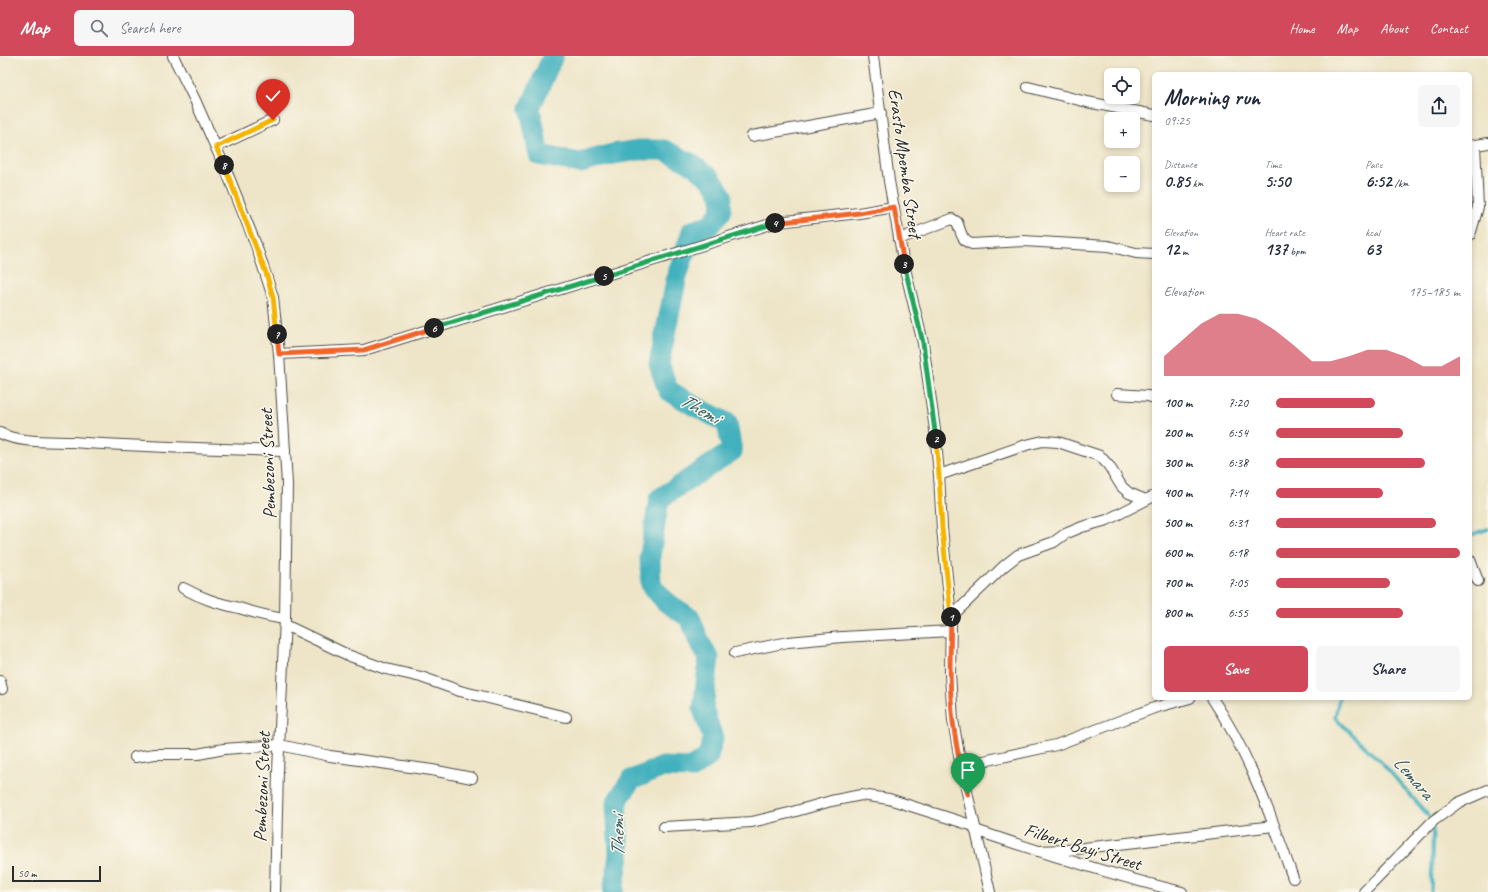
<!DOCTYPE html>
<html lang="en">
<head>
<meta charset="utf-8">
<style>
	body { margin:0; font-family:Caveat,sans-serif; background:#f6f6f7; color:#1f2937; height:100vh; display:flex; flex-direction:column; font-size:15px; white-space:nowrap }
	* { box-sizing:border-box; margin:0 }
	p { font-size:13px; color:#747a83 }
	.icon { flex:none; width:22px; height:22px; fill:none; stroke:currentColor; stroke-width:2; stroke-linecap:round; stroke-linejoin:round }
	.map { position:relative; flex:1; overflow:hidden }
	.side { position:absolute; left:1152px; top:16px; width:320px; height:628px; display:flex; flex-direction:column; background:#fff; border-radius:6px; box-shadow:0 2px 6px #0003 }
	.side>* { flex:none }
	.controls { position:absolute; left:1104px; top:12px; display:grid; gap:8px }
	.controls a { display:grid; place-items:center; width:36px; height:36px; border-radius:6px; background:#fff; box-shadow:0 2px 6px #0003; font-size:20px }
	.scale { position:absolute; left:12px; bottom:10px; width:89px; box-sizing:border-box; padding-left:4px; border:2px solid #2b2b2b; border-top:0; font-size:11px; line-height:14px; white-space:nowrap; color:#2b2b2b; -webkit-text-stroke:3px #fbf7ec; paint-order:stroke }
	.pin { position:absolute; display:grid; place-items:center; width:34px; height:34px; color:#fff; margin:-41px -17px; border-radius:50% 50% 50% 0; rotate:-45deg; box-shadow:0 0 4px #0007 }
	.pin .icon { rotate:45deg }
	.km { position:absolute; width:20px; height:20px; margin:-10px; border-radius:50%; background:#222; color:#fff; font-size:11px; line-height:20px; text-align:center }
	.round { display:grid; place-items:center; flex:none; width:42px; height:42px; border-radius:6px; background:#f6f6f7 }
	.summary { display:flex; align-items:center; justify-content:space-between; height:68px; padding:0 12px }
	h1 { font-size:22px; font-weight:800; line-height:30px }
	.metrics { display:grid; grid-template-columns:repeat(3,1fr); gap:6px; height:68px; padding:4px 12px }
	.metrics div { display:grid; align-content:center }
	.metrics b { font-size:17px; font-weight:800 }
	.metrics small { font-size:11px; font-weight:400 }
	.metrics p { font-size:11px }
	.chart { height:112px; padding:8px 12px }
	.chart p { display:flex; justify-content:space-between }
	.chart svg { width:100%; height:72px; margin-top:4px; fill:#d1495b; opacity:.7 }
	.button { display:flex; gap:8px; margin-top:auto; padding:8px 12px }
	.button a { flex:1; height:46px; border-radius:6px; background:#d1495b; color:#fff; font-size:16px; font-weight:800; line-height:46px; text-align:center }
	.button a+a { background:#f6f6f7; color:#1f2937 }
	ul { padding:0 12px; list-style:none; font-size:13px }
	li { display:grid; grid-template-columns:64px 48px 1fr; align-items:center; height:30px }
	li i { height:10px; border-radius:5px; background:#d1495b }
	header { display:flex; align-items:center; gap:24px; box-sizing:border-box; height:56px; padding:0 20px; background:#d1495b; color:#fff }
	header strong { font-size:19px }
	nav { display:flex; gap:22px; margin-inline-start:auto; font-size:14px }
	.search { width:280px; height:36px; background:#f6f6f7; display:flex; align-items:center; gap:10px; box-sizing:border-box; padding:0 14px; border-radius:6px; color:#747a83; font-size:15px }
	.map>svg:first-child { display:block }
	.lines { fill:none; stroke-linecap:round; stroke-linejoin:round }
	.stream { stroke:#42b1be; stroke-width:3.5 }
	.river { stroke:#42b1be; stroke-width:21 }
	.street-casing { stroke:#484743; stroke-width:12 }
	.street { stroke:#fff; stroke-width:10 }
	.split-1-casing { stroke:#fff; stroke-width:8 }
	.split-2-casing { stroke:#fff; stroke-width:8 }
	.split-3-casing { stroke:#fff; stroke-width:8 }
	.split-4-casing { stroke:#fff; stroke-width:8 }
	.split-5-casing { stroke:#fff; stroke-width:8 }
	.split-6-casing { stroke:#fff; stroke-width:8 }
	.split-7-casing { stroke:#fff; stroke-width:8 }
	.split-8-casing { stroke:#fff; stroke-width:8 }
	.split-9-casing { stroke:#fff; stroke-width:8 }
	.split-1 { stroke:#f0652b; stroke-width:5 }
	.split-2 { stroke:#f5b400; stroke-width:5 }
	.split-3 { stroke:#22a559; stroke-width:5 }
	.split-4 { stroke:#f0652b; stroke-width:5 }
	.split-5 { stroke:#22a559; stroke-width:5 }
	.split-6 { stroke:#22a559; stroke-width:5 }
	.split-7 { stroke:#f0652b; stroke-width:5 }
	.split-8 { stroke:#f5b400; stroke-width:5 }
	.split-9 { stroke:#f5b400; stroke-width:5 }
	.labels { text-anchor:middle; stroke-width:3; stroke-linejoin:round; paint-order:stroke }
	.street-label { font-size:19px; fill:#2b2b2b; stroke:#fbf7ec }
	.water-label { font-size:20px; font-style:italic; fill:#335a5e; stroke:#fbf7ec }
</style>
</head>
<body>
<header>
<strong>Map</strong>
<div class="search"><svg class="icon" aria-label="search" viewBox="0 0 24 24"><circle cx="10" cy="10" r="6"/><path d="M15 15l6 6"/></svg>Search here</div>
<nav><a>Home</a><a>Map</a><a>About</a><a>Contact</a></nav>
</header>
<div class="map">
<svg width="1488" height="836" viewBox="0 0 1488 836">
	<rect width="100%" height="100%" fill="#fbf7ec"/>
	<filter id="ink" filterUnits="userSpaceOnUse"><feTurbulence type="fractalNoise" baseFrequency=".025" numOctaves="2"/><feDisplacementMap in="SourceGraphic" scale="8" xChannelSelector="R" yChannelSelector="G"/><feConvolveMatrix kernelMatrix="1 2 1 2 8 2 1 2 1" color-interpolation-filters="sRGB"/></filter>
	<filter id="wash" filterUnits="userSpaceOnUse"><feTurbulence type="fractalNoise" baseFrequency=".012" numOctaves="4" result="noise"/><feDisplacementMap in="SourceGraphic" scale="16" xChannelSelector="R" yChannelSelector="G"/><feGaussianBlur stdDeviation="0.9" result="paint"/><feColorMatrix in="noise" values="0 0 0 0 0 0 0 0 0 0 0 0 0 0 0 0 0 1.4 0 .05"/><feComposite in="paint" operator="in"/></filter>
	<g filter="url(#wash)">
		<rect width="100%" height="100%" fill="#eee5c8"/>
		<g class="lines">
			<!-- stream -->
			<g class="stream">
				<path d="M 1471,479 L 1488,473"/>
				<path d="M 1339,642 L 1335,662 L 1384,709 L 1433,765 L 1431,836"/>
			</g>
			<!-- river -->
			<path class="river" d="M 553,0 L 530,52 L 539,99 L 580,107 L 613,98 L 639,94 L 664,94 L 692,108 L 712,124 L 722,139 L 721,156 L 709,170 L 692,175 L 677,220 L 659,308 L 668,334 L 691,348 L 727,367 L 732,395 L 659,443 L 650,500 L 651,529 L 666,546 L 690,562 L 700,587 L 709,602 L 703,653 L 713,682 L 708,701 L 692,712 L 663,711 L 631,724 L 616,747 L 619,799 L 613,836"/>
		</g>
	</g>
	<g filter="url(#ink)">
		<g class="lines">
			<!-- street casing -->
			<g class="street-casing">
				<g id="street">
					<path d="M 173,0 L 195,44 L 228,119 L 256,189 L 273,241 L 279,298 L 287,428 L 285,563 L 278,715 L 275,836"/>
					<path d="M 873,0 L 889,125 L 904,209 L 923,287 L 935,374 L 939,419 L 942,472 L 951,561 L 950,618 L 953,664 L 961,710 L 990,836"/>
					<path d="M 1028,31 L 1087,46 L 1154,59"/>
					<path d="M 752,80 L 881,57"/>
					<path d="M 1470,90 L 1488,87"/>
					<path d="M 216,91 L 273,64"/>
					<path d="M 1470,179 L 1478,151 L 1475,89"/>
					<path d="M 899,183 L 952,163 L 957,166 C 961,175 961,185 972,188 L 1023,185 L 1108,190 L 1136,197 L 1154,198"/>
					<path d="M 279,298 L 364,294 L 777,166 L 859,157 L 894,151"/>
					<path d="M 1117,338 L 1148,340 L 1154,342"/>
					<path d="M 0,377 C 18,387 51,385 72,386 C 143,391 214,393 285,395"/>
					<path d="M 939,419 L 1026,389 L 1043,385 L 1058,386 L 1100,400 L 1109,410 L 1122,431 L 1129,437 L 1146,444"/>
					<path d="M 1470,504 L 1478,525"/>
					<path d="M 183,532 C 203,543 217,547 239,552 C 255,557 269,561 285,563"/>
					<path d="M 951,561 L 1004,510 L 1018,499 L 1054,486 L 1065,478 L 1082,471 L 1107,464 L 1154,440"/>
					<path d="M 285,569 L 350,600 L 386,613 L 421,621 L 460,635 L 566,661"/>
					<path d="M 735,597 L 788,586 L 842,581 L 951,575"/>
					<path d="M 0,625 L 2,633"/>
					<path d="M 1212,642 C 1249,697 1271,760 1293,822"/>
					<path d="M 135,701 L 155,698 L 198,698 L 224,693 L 280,689 L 330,700 L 432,714 L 472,722"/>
					<path d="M 961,710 L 1056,689 L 1154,652 L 1190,642"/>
					<path d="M 664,771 L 752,766 L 789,757 L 831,745 L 861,739 L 889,743 L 974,770"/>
					<path d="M 975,774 C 1043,797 1112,819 1182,836"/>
					<path d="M 1038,795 L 1067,794 L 1274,770"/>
					<path d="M 1364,836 L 1433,765 L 1458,747 L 1488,734"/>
				</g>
			</g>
			<!-- street -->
			<use href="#street" class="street"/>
		</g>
	</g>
	<g class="lines" filter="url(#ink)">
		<!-- split-1 casing -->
		<g class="split-1-casing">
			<path id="split-1" d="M 951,561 C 950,596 949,631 953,666 C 956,690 961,714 968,738"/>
		</g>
		<!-- split-2 casing -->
		<g class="split-2-casing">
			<path id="split-2" d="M 936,383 L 939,419 L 942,472 L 951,561"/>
		</g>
		<!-- split-3 casing -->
		<g class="split-3-casing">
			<path id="split-3" d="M 904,208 L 923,287 L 936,383"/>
		</g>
		<!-- split-4 casing -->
		<g class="split-4-casing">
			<path id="split-4" d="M 775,167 L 859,157 L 894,151 L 904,208"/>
		</g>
		<!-- split-5 casing -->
		<g class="split-5-casing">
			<path id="split-5" d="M 604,220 L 775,167"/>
		</g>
		<!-- split-6 casing -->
		<g class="split-6-casing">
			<path id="split-6" d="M 434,272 L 604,220"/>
		</g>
		<!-- split-7 casing -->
		<g class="split-7-casing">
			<path id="split-7" d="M 277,278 L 279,298 L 364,294 L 434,272"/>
		</g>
		<!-- split-8 casing -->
		<g class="split-8-casing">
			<path id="split-8" d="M 224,109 L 266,217 L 273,241 L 277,278"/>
		</g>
		<!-- split-9 casing -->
		<g class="split-9-casing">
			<path id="split-9" d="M 224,109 L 216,91 L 273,64"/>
		</g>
		<!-- split-1 -->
		<use href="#split-1" class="split-1"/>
		<!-- split-2 -->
		<use href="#split-2" class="split-2"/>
		<!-- split-3 -->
		<use href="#split-3" class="split-3"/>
		<!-- split-4 -->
		<use href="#split-4" class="split-4"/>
		<!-- split-5 -->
		<use href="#split-5" class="split-5"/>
		<!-- split-6 -->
		<use href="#split-6" class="split-6"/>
		<!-- split-7 -->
		<use href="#split-7" class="split-7"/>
		<!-- split-8 -->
		<use href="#split-8" class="split-8"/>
		<!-- split-9 -->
		<use href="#split-9" class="split-9"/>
	</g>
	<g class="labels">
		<!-- street labels -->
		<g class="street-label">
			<text transform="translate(906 107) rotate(82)" y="7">Erasto Mpemba Street</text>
			<text transform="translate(267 408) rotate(-92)" y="7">Pembezoni Street</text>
			<text transform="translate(261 731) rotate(-88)" y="7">Pembezoni Street</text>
			<text transform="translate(1083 790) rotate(17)" y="7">Filbert Bayi Street</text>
		</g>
		<!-- water labels -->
		<g class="water-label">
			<text transform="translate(700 352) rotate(30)" y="7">Themi</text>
			<text transform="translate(1414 721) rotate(49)" y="7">Lemara</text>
			<text transform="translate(617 780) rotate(-90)" y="7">Themi</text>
		</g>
	</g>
</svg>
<div class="controls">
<a><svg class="icon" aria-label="locate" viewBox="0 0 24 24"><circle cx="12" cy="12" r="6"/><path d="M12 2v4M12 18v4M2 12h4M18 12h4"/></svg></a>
<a>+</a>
<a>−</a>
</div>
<div class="scale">50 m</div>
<div class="pin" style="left:968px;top:738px;background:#1e9e55"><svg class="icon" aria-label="arrive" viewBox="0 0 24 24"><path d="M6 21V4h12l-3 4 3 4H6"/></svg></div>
<div class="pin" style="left:273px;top:64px;background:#d93025"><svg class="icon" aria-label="check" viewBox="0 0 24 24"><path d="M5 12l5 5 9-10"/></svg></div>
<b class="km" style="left:951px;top:561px">1</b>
<b class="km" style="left:936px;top:383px">2</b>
<b class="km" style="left:904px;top:208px">3</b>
<b class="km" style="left:775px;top:167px">4</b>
<b class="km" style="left:604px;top:220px">5</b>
<b class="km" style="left:434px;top:272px">6</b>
<b class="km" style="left:277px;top:278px">7</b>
<b class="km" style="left:224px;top:109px">8</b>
<section class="side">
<div class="summary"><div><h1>Morning run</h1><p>09:25</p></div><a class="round"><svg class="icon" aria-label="share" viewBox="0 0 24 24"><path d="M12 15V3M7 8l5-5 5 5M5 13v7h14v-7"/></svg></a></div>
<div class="metrics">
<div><p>Distance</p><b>0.85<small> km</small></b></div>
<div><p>Time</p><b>5:50</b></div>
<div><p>Pace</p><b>6:52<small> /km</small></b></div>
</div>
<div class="metrics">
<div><p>Elevation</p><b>12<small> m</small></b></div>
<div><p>Heart rate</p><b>137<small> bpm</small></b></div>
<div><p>kcal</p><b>63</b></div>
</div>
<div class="chart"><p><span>Elevation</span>175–185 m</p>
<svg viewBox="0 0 160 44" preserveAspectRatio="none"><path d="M0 44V32L10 22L20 12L30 6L40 6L50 9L60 16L70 25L80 35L90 35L100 32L110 28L120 28L130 32L140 38L150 38L160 32V44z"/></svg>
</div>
<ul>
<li><b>100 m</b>7:20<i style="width:54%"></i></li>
<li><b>200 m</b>6:54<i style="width:69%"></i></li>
<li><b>300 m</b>6:38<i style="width:81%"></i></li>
<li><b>400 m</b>7:14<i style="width:58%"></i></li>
<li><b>500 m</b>6:31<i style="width:87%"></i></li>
<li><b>600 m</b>6:18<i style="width:100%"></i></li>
<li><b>700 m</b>7:05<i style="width:62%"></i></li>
<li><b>800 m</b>6:55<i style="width:69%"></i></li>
</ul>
<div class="button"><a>Save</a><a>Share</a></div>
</section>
</div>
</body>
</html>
